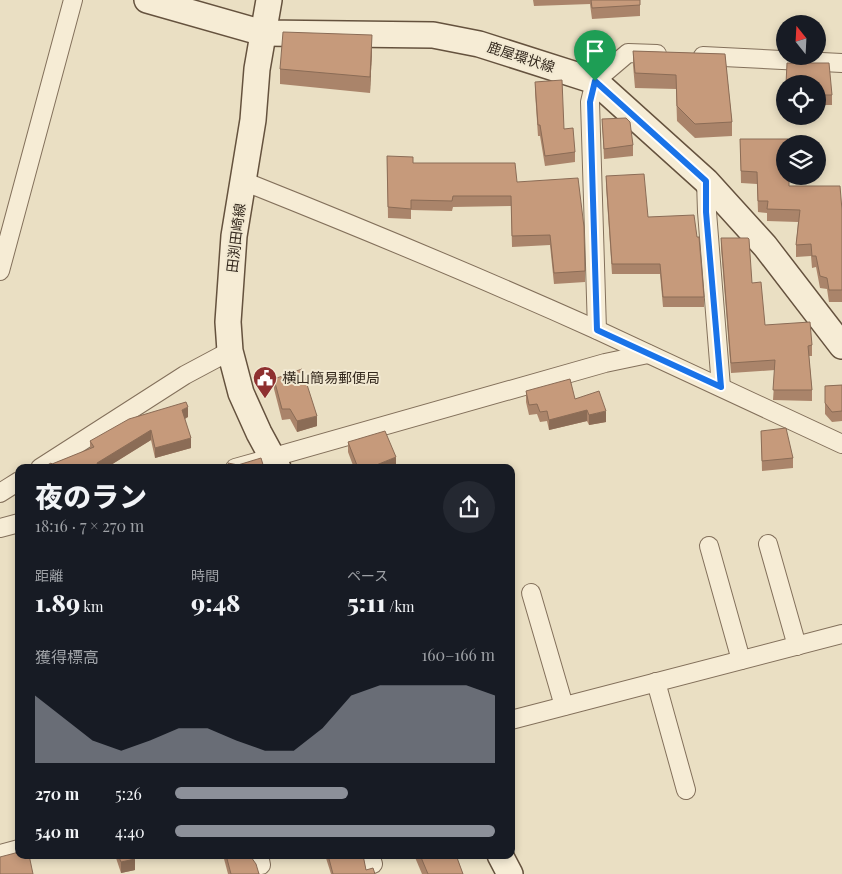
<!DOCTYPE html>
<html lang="ja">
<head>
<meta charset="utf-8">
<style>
	body { margin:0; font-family:"Playfair Display","Noto Sans JP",serif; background:#242831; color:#f1f3f6; height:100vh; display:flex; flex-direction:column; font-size:19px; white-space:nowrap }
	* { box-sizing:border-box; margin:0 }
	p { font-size:16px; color:#9ea1a6 }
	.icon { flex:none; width:28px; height:28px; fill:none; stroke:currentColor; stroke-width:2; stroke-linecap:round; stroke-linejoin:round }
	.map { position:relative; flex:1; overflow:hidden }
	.details { position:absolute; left:15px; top:464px; width:500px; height:395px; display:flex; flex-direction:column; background:#171b24; border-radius:10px; box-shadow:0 2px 8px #0003 }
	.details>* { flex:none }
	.needle { width:32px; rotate:342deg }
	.fabs { position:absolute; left:776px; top:15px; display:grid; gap:10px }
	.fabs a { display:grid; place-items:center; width:50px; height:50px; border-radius:50%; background:#171b24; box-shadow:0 2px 8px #0003; font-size:25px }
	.pin { position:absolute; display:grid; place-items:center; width:42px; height:42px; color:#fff; margin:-51px -21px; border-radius:50% 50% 50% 0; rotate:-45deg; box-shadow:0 0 5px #0007 }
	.pin .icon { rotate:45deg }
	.round { display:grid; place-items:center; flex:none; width:52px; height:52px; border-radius:26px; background:#242831 }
	.headline { display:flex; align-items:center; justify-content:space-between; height:85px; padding:0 20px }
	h1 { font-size:28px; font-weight:800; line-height:38px }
	.figures { display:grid; grid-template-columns:repeat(3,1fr); gap:8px; height:85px; padding:5px 20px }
	.figures div { display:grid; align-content:center }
	.figures b { font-size:25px; font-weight:800 }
	.figures small { font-size:14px; font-weight:400 }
	.figures p { font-size:14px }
	.chart { height:140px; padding:10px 20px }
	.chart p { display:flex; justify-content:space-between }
	.chart svg { width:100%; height:90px; margin-top:5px; fill:#8c9099; opacity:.7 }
	ul { padding:0 20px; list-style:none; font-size:16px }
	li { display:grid; grid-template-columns:80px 60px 1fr; align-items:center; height:38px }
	li i { height:12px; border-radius:6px; background:#8c9099 }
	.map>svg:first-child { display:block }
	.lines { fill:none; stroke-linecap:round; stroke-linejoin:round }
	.street-casing { stroke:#83705b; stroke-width:20 }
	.secondary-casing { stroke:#65523e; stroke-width:28 }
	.street { stroke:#f6ecd5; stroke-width:18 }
	.secondary { stroke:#f6ecd5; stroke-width:25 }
	.wall { fill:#aa846a }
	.shaded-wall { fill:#8b6c56 }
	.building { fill:#c69a7b; stroke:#8b6c56 }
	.route-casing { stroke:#fff; stroke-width:10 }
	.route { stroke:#1a73e8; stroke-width:6 }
	.labels { text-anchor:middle; stroke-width:4; stroke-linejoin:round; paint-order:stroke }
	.street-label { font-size:14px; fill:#34291e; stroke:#f2e9d2 }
	.poi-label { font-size:14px; fill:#34291e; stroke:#f2e9d2; text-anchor:start }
</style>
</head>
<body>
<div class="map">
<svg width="842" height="874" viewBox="0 0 842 874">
	<rect width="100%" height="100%" fill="#eadfc3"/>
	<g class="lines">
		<!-- street casing -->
		<g class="street-casing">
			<g id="street">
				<path d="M 703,56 L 842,63"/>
				<path d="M 243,181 C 361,228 479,277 595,329 C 678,367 760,406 842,444"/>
				<path d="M 706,181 L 707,212 L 721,387"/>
				<path d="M 0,271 L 73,0"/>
				<path d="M 597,330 L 590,102 L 595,81 L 628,53 L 657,54"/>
				<path d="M 40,468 L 185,375 L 230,351"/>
				<path d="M 235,468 L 605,363 L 648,354"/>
				<path d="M 0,493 L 19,481"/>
				<path d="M 0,528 L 19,523"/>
				<path d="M 768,544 L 797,646"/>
				<path d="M 709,546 L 741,660"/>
				<path d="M 531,593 L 564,706"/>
				<path d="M 656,682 L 686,790"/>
				<path d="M 511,720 L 842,634"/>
				<path d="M 0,854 L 19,849"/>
				<path d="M 259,855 L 261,865"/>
				<path d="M 370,855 L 373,864"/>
			</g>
		</g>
		<!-- secondary casing -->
		<g class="secondary-casing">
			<g id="secondary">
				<path d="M 147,0 L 263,33 L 433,35 L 479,44 L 595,81 L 706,181 L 765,246 L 842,346"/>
				<path d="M 269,0 L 257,69 L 253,120 L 234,236 L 228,322 L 230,351 L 241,393 L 259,433 L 278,468"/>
				<path d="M 500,855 L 510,874"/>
			</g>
		</g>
		<!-- street -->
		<use href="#street" class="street"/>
		<!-- secondary -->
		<use href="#secondary" class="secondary"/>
	</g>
	<!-- wall -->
	<g class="wall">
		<path d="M 533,0 L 640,0 L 640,16 L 592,19 L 590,4 L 534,6 Z"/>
		<path d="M 372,50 L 370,93 L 280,84 L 280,69 Z"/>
		<path d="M 633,51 L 725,54 L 732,122 L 732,136 L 695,138 L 677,121 L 676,89 L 635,88 L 633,65 Z"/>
		<path d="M 535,82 L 564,129 L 575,152 L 575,162 L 545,166 L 540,136 L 538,136 L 535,92 Z"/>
		<path d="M 818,84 L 832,95 L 832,105 L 818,105 Z"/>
		<path d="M 602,119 L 633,145 L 633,156 L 604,159 Z"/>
		<path d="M 740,139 L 789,186 L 842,210 L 842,302 L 829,302 L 827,289 L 820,288 L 816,267 L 812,268 L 811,256 L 796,257 L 796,245 L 798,222 L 767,221 L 767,213 L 758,212 L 757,184 L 741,183 Z"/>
		<path d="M 387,156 L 413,163 L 517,182 L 585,271 L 585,282 L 554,284 L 550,245 L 512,247 L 511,206 L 453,207 L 452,211 L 411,210 L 411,219 L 388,218 Z"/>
		<path d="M 606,176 L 648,217 L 704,297 L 704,307 L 663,307 L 660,274 L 612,274 L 606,186 Z"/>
		<path d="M 721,238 L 752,283 L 765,325 L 812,345 L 812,356 L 809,356 L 812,390 L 812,401 L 773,400 L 775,370 L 731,373 L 721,248 Z"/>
		<path d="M 274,379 L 317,426 L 297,432 L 290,419 L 282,420 L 274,389 Z"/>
		<path d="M 842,385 L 842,421 L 832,422 L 825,414 L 825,386 Z"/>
		<path d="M 526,391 L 575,399 L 606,422 L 589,425 L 587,421 L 549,430 L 547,421 L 540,422 L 537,414 L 529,415 L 526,402 Z"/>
		<path d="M 188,417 L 185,419 L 191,448 L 155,458 L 151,440 L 106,468 L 42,468 L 52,464 L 90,449 L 90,441 Z"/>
		<path d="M 761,431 L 793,458 L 793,468 L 762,471 Z"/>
		<path d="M 348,442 L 396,468 L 354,468 L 348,452 Z"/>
		<path d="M 115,855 L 134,855 L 135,870 L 121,873 Z"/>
		<path d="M 223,855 L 250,855 L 259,874 L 228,874 Z"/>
		<path d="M 325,855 L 363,855 L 366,870 L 375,874 L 331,874 Z"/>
		<path d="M 414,855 L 456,855 L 463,874 L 422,874 Z"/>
	</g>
	<!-- shaded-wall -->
	<g class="shaded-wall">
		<path d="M 372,35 L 372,50 L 370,93 L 370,77 Z"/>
		<path d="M 188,407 L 188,417 L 182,420 L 182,410 Z"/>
		<path d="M 587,410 L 587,421 L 549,430 L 549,420 Z"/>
		<path d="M 606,411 L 606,422 L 589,425 L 589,415 Z"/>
		<path d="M 317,416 L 317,426 L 297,432 L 297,421 Z"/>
		<path d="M 151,430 L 151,440 L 106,468 L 97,468 L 97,463 Z"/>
		<path d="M 191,438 L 191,448 L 155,458 L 155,448 Z"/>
		<path d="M 396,457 L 396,468 L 369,468 Z"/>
		<path d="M 135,859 L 135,870 L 121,873 L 121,862 Z"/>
	</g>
	<!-- building -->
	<g class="building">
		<path d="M 591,0 L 640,0 L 640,5 L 592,8 Z"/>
		<path d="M 283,32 L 372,35 L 370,77 L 280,69 Z"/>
		<path d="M 633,51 L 725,54 L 732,122 L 695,124 L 677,106 L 676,75 L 635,73 Z"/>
		<path d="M 787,63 L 829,63 L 832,95 L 818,95 L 818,84 L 786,84 Z"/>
		<path d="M 562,80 L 564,129 L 573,128 L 575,152 L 545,156 L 540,125 L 538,125 L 535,82 Z"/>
		<path d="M 626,118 L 630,122 L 633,145 L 604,149 L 602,119 Z"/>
		<path d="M 740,139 L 788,139 L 789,144 L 785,144 L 785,176 L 789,176 L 789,186 L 840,186 L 842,210 L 842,290 L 829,290 L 827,278 L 820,276 L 816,256 L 812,256 L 811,244 L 796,245 L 800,210 L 767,209 L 768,201 L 758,201 L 757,172 L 741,171 Z"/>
		<path d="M 387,156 L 413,157 L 413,163 L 515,163 L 517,182 L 578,178 L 584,227 L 585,271 L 554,273 L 550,235 L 512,236 L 511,196 L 453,196 L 452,201 L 411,200 L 411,209 L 388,207 Z"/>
		<path d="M 644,174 L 648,217 L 694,215 L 697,237 L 699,237 L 704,297 L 663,297 L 660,264 L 612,264 L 606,176 Z"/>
		<path d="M 721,238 L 748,238 L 749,239 L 752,283 L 761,282 L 765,325 L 810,322 L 812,345 L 808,346 L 812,390 L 773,390 L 775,360 L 731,363 Z"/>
		<path d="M 302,369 L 317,416 L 297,421 L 290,409 L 282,409 L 274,379 Z"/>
		<path d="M 570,379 L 575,399 L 599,391 L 606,411 L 589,415 L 587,410 L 549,420 L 547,411 L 540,412 L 537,404 L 529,405 L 526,391 Z"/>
		<path d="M 842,385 L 842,411 L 832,412 L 825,403 L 825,386 Z"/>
		<path d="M 186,402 L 188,407 L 182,410 L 191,438 L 155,448 L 151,430 L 97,463 L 99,468 L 42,468 L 51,463 L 52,464 L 94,447 L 90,441 L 129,419 Z"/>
		<path d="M 786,428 L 793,458 L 762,461 L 761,431 Z"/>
		<path d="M 385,431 L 396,457 L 369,468 L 358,468 L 348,442 Z"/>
		<path d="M 261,458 L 264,468 L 230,468 L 228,463 L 238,465 Z"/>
		<path d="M 32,464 L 38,468 L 28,468 Z"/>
		<path d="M 19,852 L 19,855 L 29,855 L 33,874 L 0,874 L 0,857 Z"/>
		<path d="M 118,855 L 134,855 L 135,859 L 121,862 Z"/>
		<path d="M 226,855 L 250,855 L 251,857 L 256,864 L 259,874 L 231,874 Z"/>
		<path d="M 328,855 L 363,855 L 366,870 L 373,868 L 375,874 L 333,874 Z"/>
		<path d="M 420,855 L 456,855 L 463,874 L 428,874 Z"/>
	</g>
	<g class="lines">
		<!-- route casing -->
		<g class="route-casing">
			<path id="route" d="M 595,81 L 706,181 L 706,212 L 721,387 L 597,330 L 590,102 Z"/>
		</g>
		<!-- route -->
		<use href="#route" class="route"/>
	</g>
	<!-- icons -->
	<defs>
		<g id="civic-pin" transform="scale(1.25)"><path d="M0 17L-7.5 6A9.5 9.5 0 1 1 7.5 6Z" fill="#8e3030" stroke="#f2e9d2"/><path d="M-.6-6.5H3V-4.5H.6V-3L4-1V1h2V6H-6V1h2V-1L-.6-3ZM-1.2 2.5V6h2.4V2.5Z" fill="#fff"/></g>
	</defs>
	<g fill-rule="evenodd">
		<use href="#civic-pin" x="265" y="378"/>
	</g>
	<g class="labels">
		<!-- street labels -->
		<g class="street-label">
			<text transform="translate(521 57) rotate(18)" y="5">鹿屋環状線</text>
			<text transform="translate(236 238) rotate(-83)" y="5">田渕田崎線</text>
		</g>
		<!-- poi labels -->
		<g class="poi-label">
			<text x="282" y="383">横山簡易郵便局</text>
		</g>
	</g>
</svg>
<div class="fabs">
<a><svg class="needle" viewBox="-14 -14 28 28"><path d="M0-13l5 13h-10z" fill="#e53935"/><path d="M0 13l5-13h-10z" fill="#9ea1a6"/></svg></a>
<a><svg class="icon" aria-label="locate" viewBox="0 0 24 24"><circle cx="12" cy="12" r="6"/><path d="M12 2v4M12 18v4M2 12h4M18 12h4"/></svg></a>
<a><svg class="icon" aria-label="layers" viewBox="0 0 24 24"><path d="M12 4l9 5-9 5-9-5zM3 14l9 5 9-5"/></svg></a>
</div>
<div class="pin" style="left:595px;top:81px;background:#1e9e55"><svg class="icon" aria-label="arrive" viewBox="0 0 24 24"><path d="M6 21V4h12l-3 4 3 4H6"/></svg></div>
<section class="details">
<div class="headline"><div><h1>夜のラン</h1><p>18:16 · 7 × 270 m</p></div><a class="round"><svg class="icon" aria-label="share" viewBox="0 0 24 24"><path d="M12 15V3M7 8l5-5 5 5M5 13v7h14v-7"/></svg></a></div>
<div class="figures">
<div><p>距離</p><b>1.89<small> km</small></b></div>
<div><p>時間</p><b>9:48</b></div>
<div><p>ペース</p><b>5:11<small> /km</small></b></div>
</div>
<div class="chart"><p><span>獲得標高</span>160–166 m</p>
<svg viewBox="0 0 160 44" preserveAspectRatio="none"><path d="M0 44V11L10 22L20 33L30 38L40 33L50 27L60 27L70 33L80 38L90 38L100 27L110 11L120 6L130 6L140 6L150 6L160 11V44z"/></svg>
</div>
<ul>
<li><b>270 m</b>5:26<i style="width:54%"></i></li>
<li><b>540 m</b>4:40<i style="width:100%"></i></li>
</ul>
</section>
</div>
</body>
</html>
